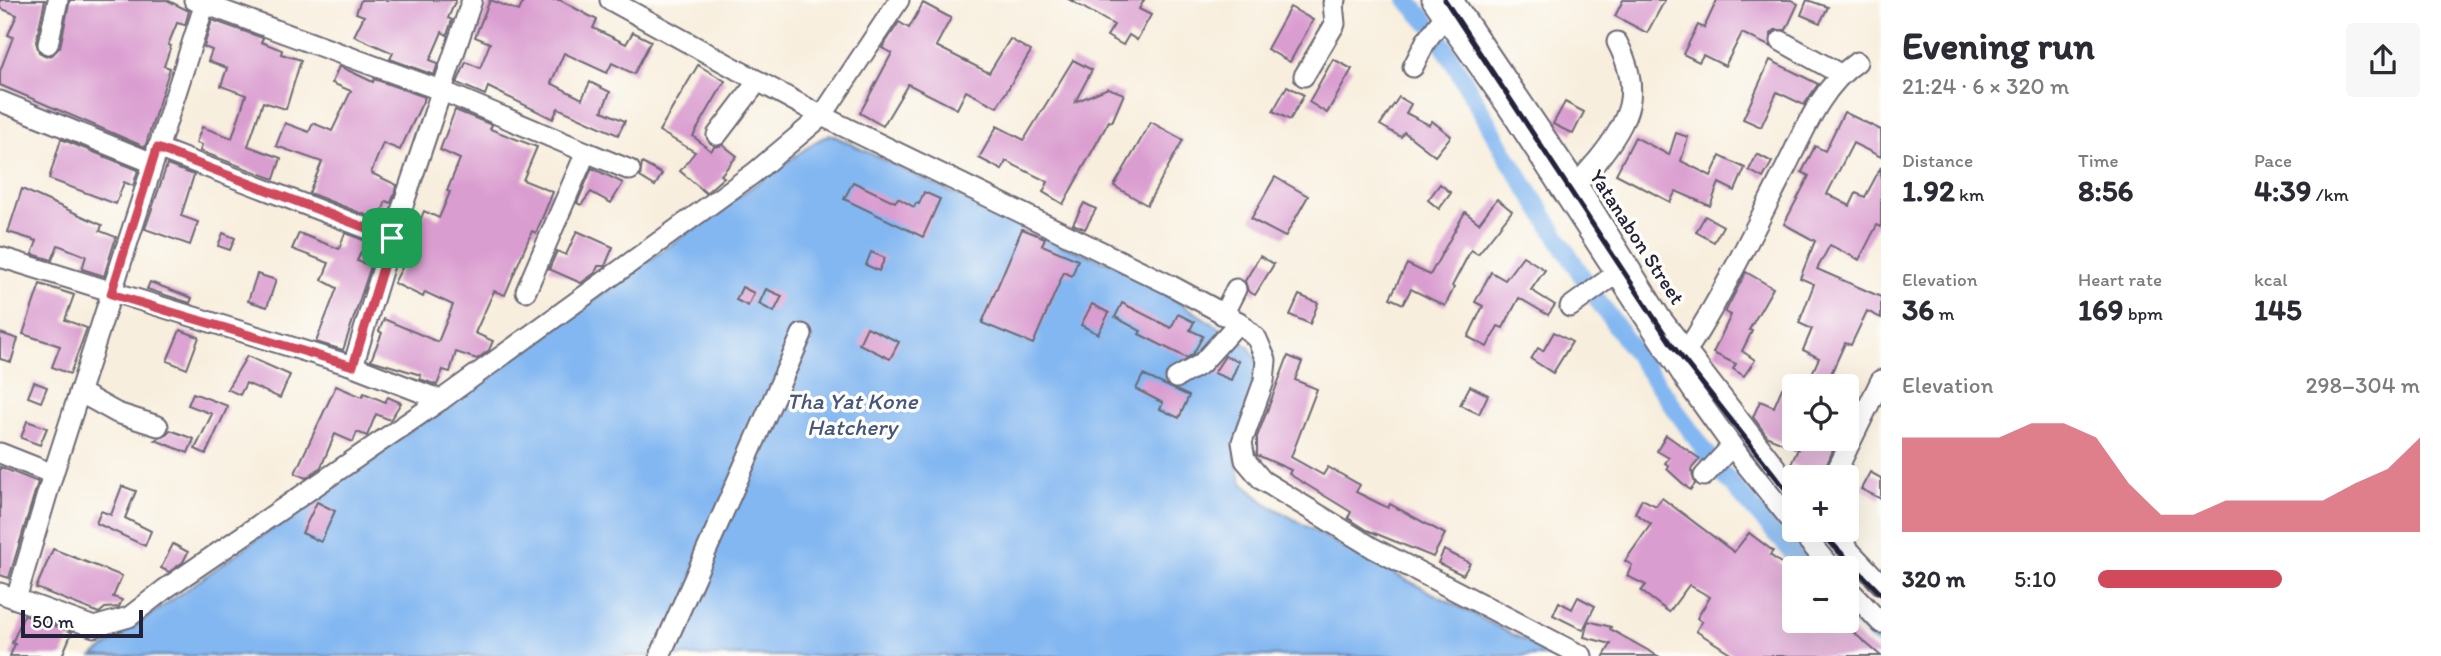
<!DOCTYPE html>
<html lang="en">
<head>
<meta charset="utf-8">
<style>
	body { margin:0; font-family:Itim,sans-serif; background:#f7f7f7; color:#2b2b33; height:100vh; display:flex; flex-direction:column; font-size:26px; white-space:nowrap }
	* { box-sizing:border-box; margin:0 }
	p { font-size:23px; color:#7c7c81 }
	.icon { flex:none; width:38px; height:38px; fill:none; stroke:currentColor; stroke-width:2; stroke-linecap:round; stroke-linejoin:round }
	.map { position:relative; flex:1; overflow:hidden }
	.drawer { display:flex; flex-direction:column; background:#fff; width:560px }
	.drawer>* { flex:none }
	.controls { position:absolute; left:1782px; top:374px; display:grid; gap:14px }
	.controls a { display:grid; place-items:center; width:77px; height:77px; border-radius:7px; background:#fff; box-shadow:0 7px 28px #0002; font-size:35px }
	.scale { position:absolute; left:21px; bottom:18px; width:122px; box-sizing:border-box; padding-left:7px; border:4px solid #22223b; border-top:0; font-size:19px; line-height:24px; white-space:nowrap; color:#22223b; -webkit-text-stroke:5px #fdfcf7; paint-order:stroke }
	.pin { position:absolute; display:grid; place-items:center; width:60px; height:60px; color:#fff; margin:-30px; border-radius:14px; box-shadow:0 4px 10px #0006 }
	.round { display:grid; place-items:center; flex:none; width:74px; height:74px; border-radius:7px; background:#f7f7f7 }
	.overview { display:flex; align-items:center; justify-content:space-between; height:119px; padding:0 21px }
	h1 { font-size:38px; font-weight:800; line-height:52px }
	.figures { display:grid; grid-template-columns:repeat(3,1fr); gap:10px; height:119px; padding:7px 21px }
	.figures div { display:grid; align-content:center }
	.figures b { font-size:30px; font-weight:800 }
	.figures small { font-size:19px; font-weight:400 }
	.figures p { font-size:19px }
	.chart { height:196px; padding:14px 21px }
	.chart p { display:flex; justify-content:space-between }
	.chart svg { width:100%; height:126px; margin-top:7px; fill:#d1495b; opacity:.7 }
	ul { padding:0 21px; list-style:none; font-size:23px }
	li { display:grid; grid-template-columns:112px 84px 1fr; align-items:center; height:52px }
	li i { height:18px; border-radius:9px; background:#d1495b }
	main { display:flex; flex:1; min-height:0 }
	.map>svg:first-child { display:block }
	.water { fill:#83b7f1; stroke:#526c96; stroke-width:2 }
	.lines { fill:none; stroke-linecap:round; stroke-linejoin:round }
	.canal { stroke:#83b7f1; stroke-width:18 }
	.building { fill:#da9dd0 }
	.street-casing { stroke:#6d6974; stroke-width:23 }
	.street { stroke:#fff; stroke-width:19 }
	.rail { stroke:#22223b; stroke-width:5 }
	.route-casing { stroke:#fff; stroke-width:14 }
	.route { stroke:#d1495b; stroke-width:9 }
	.labels { text-anchor:middle; stroke-width:7; stroke-linejoin:round; paint-order:stroke }
	.street-label { font-size:21px; fill:#22223b; stroke:#fdfcf7 }
	.water-label { font-size:23px; font-style:italic; fill:#44567b; stroke:#fdfcf7 }
</style>
</head>
<body>
<main>
<div class="map">
<svg width="1881" height="656" viewBox="0 0 1881 656">
	<rect width="100%" height="100%" fill="#fdfcf7"/>
	<filter id="ink" filterUnits="userSpaceOnUse"><feTurbulence type="fractalNoise" baseFrequency=".0143" numOctaves="2"/><feDisplacementMap in="SourceGraphic" scale="14" xChannelSelector="R" yChannelSelector="G"/><feConvolveMatrix kernelMatrix="1 2 1 2 8 2 1 2 1" color-interpolation-filters="sRGB"/></filter>
	<filter id="wash" filterUnits="userSpaceOnUse"><feTurbulence type="fractalNoise" baseFrequency=".00686" numOctaves="4" result="noise"/><feDisplacementMap in="SourceGraphic" scale="28" xChannelSelector="R" yChannelSelector="G"/><feGaussianBlur stdDeviation="1.57" result="paint"/><feColorMatrix in="noise" values="0 0 0 0 0 0 0 0 0 0 0 0 0 0 0 0 0 1.4 0 .05"/><feComposite in="paint" operator="in"/></filter>
	<g filter="url(#wash)">
		<rect width="100%" height="100%" fill="#f8eedd"/>
		<!-- water -->
		<path class="water" d="M 830,134 L 1060,245 L 1127,269 L 1249,347 L 1261,369 L 1235,458 L 1242,483 L 1264,502 L 1348,550 L 1555,656 L 93,656 L 815,142 Z"/>
		<g class="lines">
			<!-- canal -->
			<g class="canal">
				<path d="M 1407,0 L 1428,23"/>
				<path d="M 1443,44 L 1509,160 L 1589,287"/>
				<path d="M 1597,299 L 1712,461"/>
				<path d="M 1720,471 L 1807,569"/>
				<path d="M 1846,606 L 1881,638"/>
			</g>
		</g>
		<g id="blocks">
			<!-- building -->
			<g class="building">
				<path d="M 0,0 L 45,0 L 36,42 L 39,52 L 46,56 L 52,55 L 60,47 L 70,0 L 167,0 L 189,11 L 185,25 L 177,23 L 168,45 L 171,46 L 164,66 L 170,68 L 145,147 L 0,85 L 0,71 L 13,37 L 8,35 L 17,15 L 0,8 Z"/>
				<path d="M 361,0 L 456,0 L 448,18 L 452,20 L 447,35 L 442,32 L 430,60 L 438,63 L 434,75 L 390,59 L 393,53 L 354,36 L 364,16 L 356,13 Z"/>
				<path d="M 490,0 L 519,11 L 524,0 L 560,0 L 597,20 L 593,28 L 626,44 L 633,32 L 651,41 L 634,74 L 612,63 L 607,73 L 564,53 L 551,83 L 582,99 L 590,82 L 610,92 L 602,111 L 625,121 L 618,135 L 558,108 L 553,119 L 488,87 L 485,95 L 457,83 L 466,62 L 480,68 L 490,43 L 475,37 Z"/>
				<path d="M 1070,0 L 1144,0 L 1139,9 L 1151,15 L 1137,40 L 1129,35 L 1123,45 L 1107,36 L 1114,25 Z"/>
				<path d="M 1623,0 L 1665,0 L 1647,33 L 1615,16 Z"/>
				<path d="M 1717,0 L 1791,0 L 1798,4 L 1786,30 L 1775,30 L 1771,34 L 1771,47 L 1742,33 L 1725,66 L 1703,55 L 1699,62 L 1683,54 L 1698,25 L 1704,28 Z"/>
				<path d="M 1807,0 L 1828,7 L 1820,23 L 1801,15 Z"/>
				<path d="M 923,3 L 951,18 L 936,46 L 989,73 L 1010,39 L 1031,51 L 997,107 L 966,91 L 957,109 L 908,84 L 883,126 L 860,113 L 892,53 L 882,48 L 899,22 L 909,28 Z"/>
				<path d="M 1290,7 L 1313,20 L 1290,62 L 1267,49 Z"/>
				<path d="M 212,20 L 263,38 L 261,42 L 282,50 L 281,54 L 301,60 L 286,109 L 263,102 L 248,146 L 281,158 L 274,179 L 200,151 L 202,145 L 196,143 L 202,127 L 232,138 L 246,95 L 221,86 L 227,68 L 208,61 L 212,50 L 204,47 Z"/>
				<path d="M 1333,59 L 1352,69 L 1327,113 L 1309,102 Z"/>
				<path d="M 1073,60 L 1092,70 L 1075,102 L 1108,88 L 1124,94 L 1112,122 L 1109,121 L 1063,204 L 1043,192 L 1048,182 L 1006,161 L 1002,170 L 979,158 L 997,126 L 1024,140 Z"/>
				<path d="M 1770,60 L 1818,84 L 1804,105 L 1777,92 L 1761,127 L 1743,119 Z"/>
				<path d="M 698,65 L 725,81 L 693,136 L 711,151 L 714,147 L 723,145 L 737,156 L 721,175 L 724,177 L 706,193 L 680,171 L 695,152 L 659,131 Z"/>
				<path d="M 339,66 L 373,82 L 374,79 L 425,97 L 400,150 L 383,143 L 371,173 L 397,185 L 391,203 L 386,201 L 379,220 L 309,193 L 322,162 L 276,146 L 285,123 L 309,132 L 313,123 L 332,131 L 351,91 L 332,83 Z"/>
				<path d="M 1287,86 L 1304,95 L 1290,120 L 1273,111 Z"/>
				<path d="M 1399,97 L 1411,104 L 1406,113 L 1429,125 L 1432,121 L 1451,136 L 1435,156 L 1404,132 L 1401,137 L 1380,125 Z"/>
				<path d="M 1565,102 L 1584,112 L 1573,134 L 1553,124 Z"/>
				<path d="M 455,110 L 492,125 L 490,129 L 537,147 L 523,180 L 553,192 L 536,233 L 532,231 L 505,295 L 494,291 L 475,333 L 493,341 L 489,350 L 477,359 L 456,352 L 450,372 L 443,370 L 437,385 L 420,379 L 421,375 L 371,360 L 382,333 L 379,331 L 384,319 L 438,342 L 453,305 L 425,292 L 423,297 L 394,283 L 413,247 L 410,246 L 424,211 L 439,218 L 450,192 L 447,191 L 460,159 L 440,150 Z"/>
				<path d="M 1844,112 L 1881,130 L 1881,157 L 1853,143 L 1827,194 L 1850,206 L 1856,193 L 1865,197 L 1881,167 L 1881,227 L 1877,225 L 1859,260 L 1830,245 L 1817,269 L 1881,297 L 1881,318 L 1867,311 L 1851,345 L 1845,343 L 1825,387 L 1806,387 L 1819,358 L 1803,350 L 1812,329 L 1799,323 L 1814,284 L 1800,278 L 1815,241 L 1784,224 L 1809,176 L 1802,172 L 1815,146 L 1825,151 Z"/>
				<path d="M 1151,122 L 1183,140 L 1147,205 L 1114,186 Z"/>
				<path d="M 1676,133 L 1688,137 L 1681,161 L 1711,176 L 1720,156 L 1745,168 L 1735,191 L 1719,183 L 1710,206 L 1676,191 L 1670,202 L 1616,174 L 1635,137 L 1669,155 Z"/>
				<path d="M 61,139 L 138,170 L 133,186 L 124,182 L 116,204 L 49,179 Z"/>
				<path d="M 1757,154 L 1772,162 L 1763,178 L 1749,170 Z"/>
				<path d="M 642,163 L 662,174 L 655,186 L 640,177 Z"/>
				<path d="M 167,165 L 194,175 L 181,216 L 198,222 L 190,245 L 145,229 Z"/>
				<path d="M 592,168 L 623,183 L 611,203 L 591,192 L 581,205 L 577,203 Z"/>
				<path d="M 1275,177 L 1308,196 L 1285,237 L 1251,219 Z"/>
				<path d="M 853,182 L 895,202 L 898,198 L 914,207 L 916,203 L 919,204 L 924,192 L 940,199 L 923,237 L 844,199 Z"/>
				<path d="M 1440,184 L 1451,193 L 1439,209 L 1428,200 Z"/>
				<path d="M 22,189 L 102,225 L 100,231 L 116,237 L 104,276 L 82,269 L 86,256 L 58,245 L 52,260 L 32,254 L 37,241 L 8,232 Z"/>
				<path d="M 1497,199 L 1512,211 L 1478,254 L 1471,250 L 1452,286 L 1454,288 L 1445,306 L 1411,289 L 1403,304 L 1390,298 L 1407,264 L 1430,275 L 1465,212 L 1479,223 Z"/>
				<path d="M 1084,203 L 1096,209 L 1085,229 L 1073,224 Z"/>
				<path d="M 1705,216 L 1723,226 L 1714,242 L 1696,232 Z"/>
				<path d="M 1022,229 L 1045,238 L 1042,245 L 1078,260 L 1072,276 L 1064,272 L 1033,344 L 982,323 Z"/>
				<path d="M 577,231 L 613,247 L 605,266 L 598,266 L 595,273 L 581,283 L 549,269 L 557,251 L 566,255 Z"/>
				<path d="M 223,233 L 235,238 L 230,250 L 218,246 Z"/>
				<path d="M 299,233 L 339,249 L 345,233 L 366,241 L 357,261 L 371,266 L 343,350 L 316,342 L 337,288 L 322,280 L 329,263 L 292,249 Z"/>
				<path d="M 871,252 L 885,258 L 879,271 L 866,265 Z"/>
				<path d="M 1260,256 L 1274,264 L 1255,295 L 1248,291 L 1245,281 Z"/>
				<path d="M 1523,256 L 1545,270 L 1531,290 L 1555,305 L 1548,315 L 1519,298 L 1503,328 L 1498,326 L 1487,347 L 1468,337 L 1483,306 L 1475,302 L 1491,272 L 1505,280 Z"/>
				<path d="M 1746,272 L 1773,288 L 1749,330 L 1752,331 L 1742,351 L 1755,360 L 1744,376 L 1733,369 L 1736,364 L 1713,353 L 1731,315 L 1725,312 Z"/>
				<path d="M 257,274 L 276,280 L 267,307 L 248,301 Z"/>
				<path d="M 150,282 L 192,298 L 190,303 L 147,289 Z"/>
				<path d="M 40,284 L 74,295 L 65,320 L 87,328 L 70,374 L 52,367 L 60,346 L 23,334 Z"/>
				<path d="M 742,287 L 754,293 L 748,306 L 736,300 Z"/>
				<path d="M 766,289 L 782,296 L 774,312 L 759,304 Z"/>
				<path d="M 1299,295 L 1318,303 L 1310,324 L 1290,315 Z"/>
				<path d="M 1122,303 L 1171,328 L 1178,314 L 1194,322 L 1190,330 L 1203,336 L 1193,354 L 1187,358 L 1139,334 L 1141,331 L 1115,317 Z"/>
				<path d="M 1092,304 L 1109,313 L 1098,334 L 1081,325 Z"/>
				<path d="M 867,327 L 899,342 L 890,359 L 859,344 Z"/>
				<path d="M 180,330 L 199,337 L 187,369 L 167,361 Z"/>
				<path d="M 1554,332 L 1572,342 L 1553,373 L 1531,359 L 1538,348 L 1543,351 Z"/>
				<path d="M 0,333 L 18,339 L 11,362 L 0,359 Z"/>
				<path d="M 247,356 L 290,375 L 280,398 L 246,383 L 240,395 L 227,389 Z"/>
				<path d="M 1225,356 L 1239,361 L 1231,380 L 1214,373 Z"/>
				<path d="M 1288,356 L 1302,362 L 1295,380 L 1317,389 L 1291,457 L 1323,475 L 1328,467 L 1360,485 L 1356,492 L 1388,508 L 1390,504 L 1445,534 L 1433,557 L 1367,530 L 1348,518 L 1351,512 L 1289,474 L 1291,470 L 1257,455 L 1257,437 Z"/>
				<path d="M 1143,375 L 1189,396 L 1179,418 L 1160,409 L 1163,403 L 1136,389 Z"/>
				<path d="M 34,382 L 47,387 L 41,402 L 28,397 Z"/>
				<path d="M 336,386 L 362,397 L 364,393 L 385,402 L 388,397 L 401,403 L 390,420 L 376,414 L 367,436 L 357,432 L 353,442 L 335,434 L 321,467 L 306,478 L 295,473 Z"/>
				<path d="M 1470,386 L 1488,395 L 1479,414 L 1460,405 Z"/>
				<path d="M 1782,388 L 1794,394 L 1794,439 L 1838,439 L 1821,478 L 1806,478 L 1809,472 L 1791,464 L 1798,449 L 1768,437 L 1753,417 L 1760,401 L 1774,407 Z"/>
				<path d="M 193,393 L 228,406 L 206,454 L 195,449 L 212,414 L 188,405 Z"/>
				<path d="M 27,421 L 47,428 L 40,445 L 21,438 Z"/>
				<path d="M 170,430 L 194,439 L 188,453 L 155,440 L 166,435 Z"/>
				<path d="M 1666,435 L 1700,459 L 1691,469 L 1695,484 L 1690,490 L 1667,469 L 1669,466 L 1665,463 L 1669,458 L 1657,451 Z"/>
				<path d="M 0,467 L 38,482 L 9,578 L 0,575 Z"/>
				<path d="M 1870,472 L 1881,478 L 1881,499 L 1861,489 Z"/>
				<path d="M 122,486 L 136,491 L 125,518 L 151,531 L 145,546 L 96,523 L 101,511 L 111,515 Z"/>
				<path d="M 1662,498 L 1734,552 L 1749,533 L 1773,551 L 1770,555 L 1794,573 L 1794,621 L 1840,621 L 1881,656 L 1735,656 L 1696,631 L 1702,622 L 1697,618 L 1710,597 L 1689,585 L 1669,612 L 1641,591 L 1646,585 L 1627,576 L 1632,565 L 1625,561 L 1651,524 L 1635,513 L 1642,499 L 1656,506 Z"/>
				<path d="M 317,502 L 335,511 L 321,542 L 302,533 Z"/>
				<path d="M 173,544 L 188,552 L 183,562 L 169,572 L 161,568 Z"/>
				<path d="M 53,549 L 122,576 L 113,597 L 122,600 L 119,607 L 105,608 L 99,613 L 36,588 Z"/>
				<path d="M 1444,550 L 1470,563 L 1463,575 L 1438,563 Z"/>
				<path d="M 1578,597 L 1595,606 L 1583,630 L 1553,615 L 1559,602 L 1572,609 Z"/>
				<path d="M 24,615 L 72,632 L 62,656 L 10,656 L 15,644 L 12,643 Z"/>
				<path d="M 1588,621 L 1611,627 L 1610,629 L 1658,656 L 1604,656 L 1611,644 L 1584,637 Z"/>
			</g>
		</g>
	</g>
	<g filter="url(#ink)">
		<use href="#blocks" fill-opacity="0" stroke="#6d6974" stroke-width="2"/>
		<g class="lines">
			<!-- street casing -->
			<g class="street-casing">
				<g id="street">
					<path d="M 194,0 L 440,90 L 586,152 L 526,291"/>
					<path d="M 610,0 L 822,116 L 1170,285 L 1239,322 L 1257,339 L 1266,360 L 1264,381 L 1242,442 L 1245,460 L 1262,480 L 1373,548 L 1582,656"/>
					<path d="M 1432,0 L 1508,108 L 1692,390 L 1743,461 L 1794,524"/>
					<path d="M 1453,0 L 1578,185 L 1661,318 L 1794,491"/>
					<path d="M 1781,41 L 1840,74"/>
					<path d="M 48,44 L 58,0"/>
					<path d="M 1413,67 L 1426,41 L 1444,17"/>
					<path d="M 1304,76 L 1335,24 L 1333,3 L 1336,0"/>
					<path d="M 0,101 L 153,163"/>
					<path d="M 717,135 L 758,81"/>
					<path d="M 157,148 L 392,238"/>
					<path d="M 586,152 L 630,170"/>
					<path d="M 1568,193 C 1579,183 1587,172 1597,161 C 1630,121 1643,91 1617,42"/>
					<path d="M 0,257 L 353,366 L 441,400"/>
					<path d="M 1570,307 L 1624,268"/>
					<path d="M 1223,315 L 1236,289"/>
					<path d="M 1686,352 C 1722,296 1751,236 1781,177 C 1802,137 1819,88 1857,62"/>
					<path d="M 353,366 L 392,238 L 472,0"/>
					<path d="M 1176,378 L 1201,364 L 1239,322"/>
					<path d="M 79,392 L 117,413 L 158,426"/>
					<path d="M 0,453 L 53,474"/>
					<path d="M 1704,476 L 1732,446"/>
					<path d="M 1833,478 L 1881,380"/>
					<path d="M 1799,530 L 1832,569"/>
					<path d="M 1830,530 L 1881,584"/>
					<path d="M 1846,586 L 1881,623"/>
					<path d="M 0,593 L 94,627 L 129,617 L 165,589 L 441,400 L 754,173 L 822,116 L 899,0"/>
					<path d="M 16,599 L 53,474 L 206,0"/>
					<path d="M 660,656 L 802,334"/>
				</g>
			</g>
			<!-- street -->
			<use href="#street" class="street"/>
			<!-- rail -->
			<g class="rail">
				<path d="M 1445,0 L 1672,345 L 1794,500"/>
				<path d="M 1819,530 L 1881,594"/>
			</g>
		</g>
	</g>
	<g class="lines" filter="url(#ink)">
		<!-- route casing -->
		<g class="route-casing">
			<path id="route" d="M 157,148 L 392,238 L 353,366 L 111,294 Z"/>
		</g>
		<!-- route -->
		<use href="#route" class="route"/>
	</g>
	<g class="labels">
		<!-- street labels -->
		<g class="street-label">
			<text transform="translate(1637 237) rotate(57)" y="7">Yatanabon Street</text>
		</g>
		<!-- water labels -->
		<g class="water-label">
			<text x="852" y="409">Tha Yat Kone<tspan x="852" dy="26">Hatchery</tspan></text>
		</g>
	</g>
</svg>
<div class="controls">
<a><svg class="icon" aria-label="locate" viewBox="0 0 24 24"><circle cx="12" cy="12" r="6"/><path d="M12 2v4M12 18v4M2 12h4M18 12h4"/></svg></a>
<a>+</a>
<a>−</a>
</div>
<div class="scale">50 m</div>
<div class="pin" style="left:392px;top:238px;background:#1e9e55"><svg class="icon" aria-label="arrive" viewBox="0 0 24 24"><path d="M6 21V4h12l-3 4 3 4H6"/></svg></div>
</div>
<section class="drawer">
<div class="overview"><div><h1>Evening run</h1><p>21:24 · 6 × 320 m</p></div><a class="round"><svg class="icon" aria-label="share" viewBox="0 0 24 24"><path d="M12 15V3M7 8l5-5 5 5M5 13v7h14v-7"/></svg></a></div>
<div class="figures">
<div><p>Distance</p><b>1.92<small> km</small></b></div>
<div><p>Time</p><b>8:56</b></div>
<div><p>Pace</p><b>4:39<small> /km</small></b></div>
</div>
<div class="figures">
<div><p>Elevation</p><b>36<small> m</small></b></div>
<div><p>Heart rate</p><b>169<small> bpm</small></b></div>
<div><p>kcal</p><b>145</b></div>
</div>
<div class="chart"><p><span>Elevation</span>298–304 m</p>
<svg viewBox="0 0 160 44" preserveAspectRatio="none"><path d="M0 44V11L10 11L20 11L30 11L40 6L50 6L60 11L70 27L80 38L90 38L100 33L110 33L120 33L130 33L140 27L150 22L160 11V44z"/></svg>
</div>
<ul>
<li><b>320 m</b>5:10<i style="width:57%"></i></li>
</ul>
</section>
</main>
</body>
</html>
